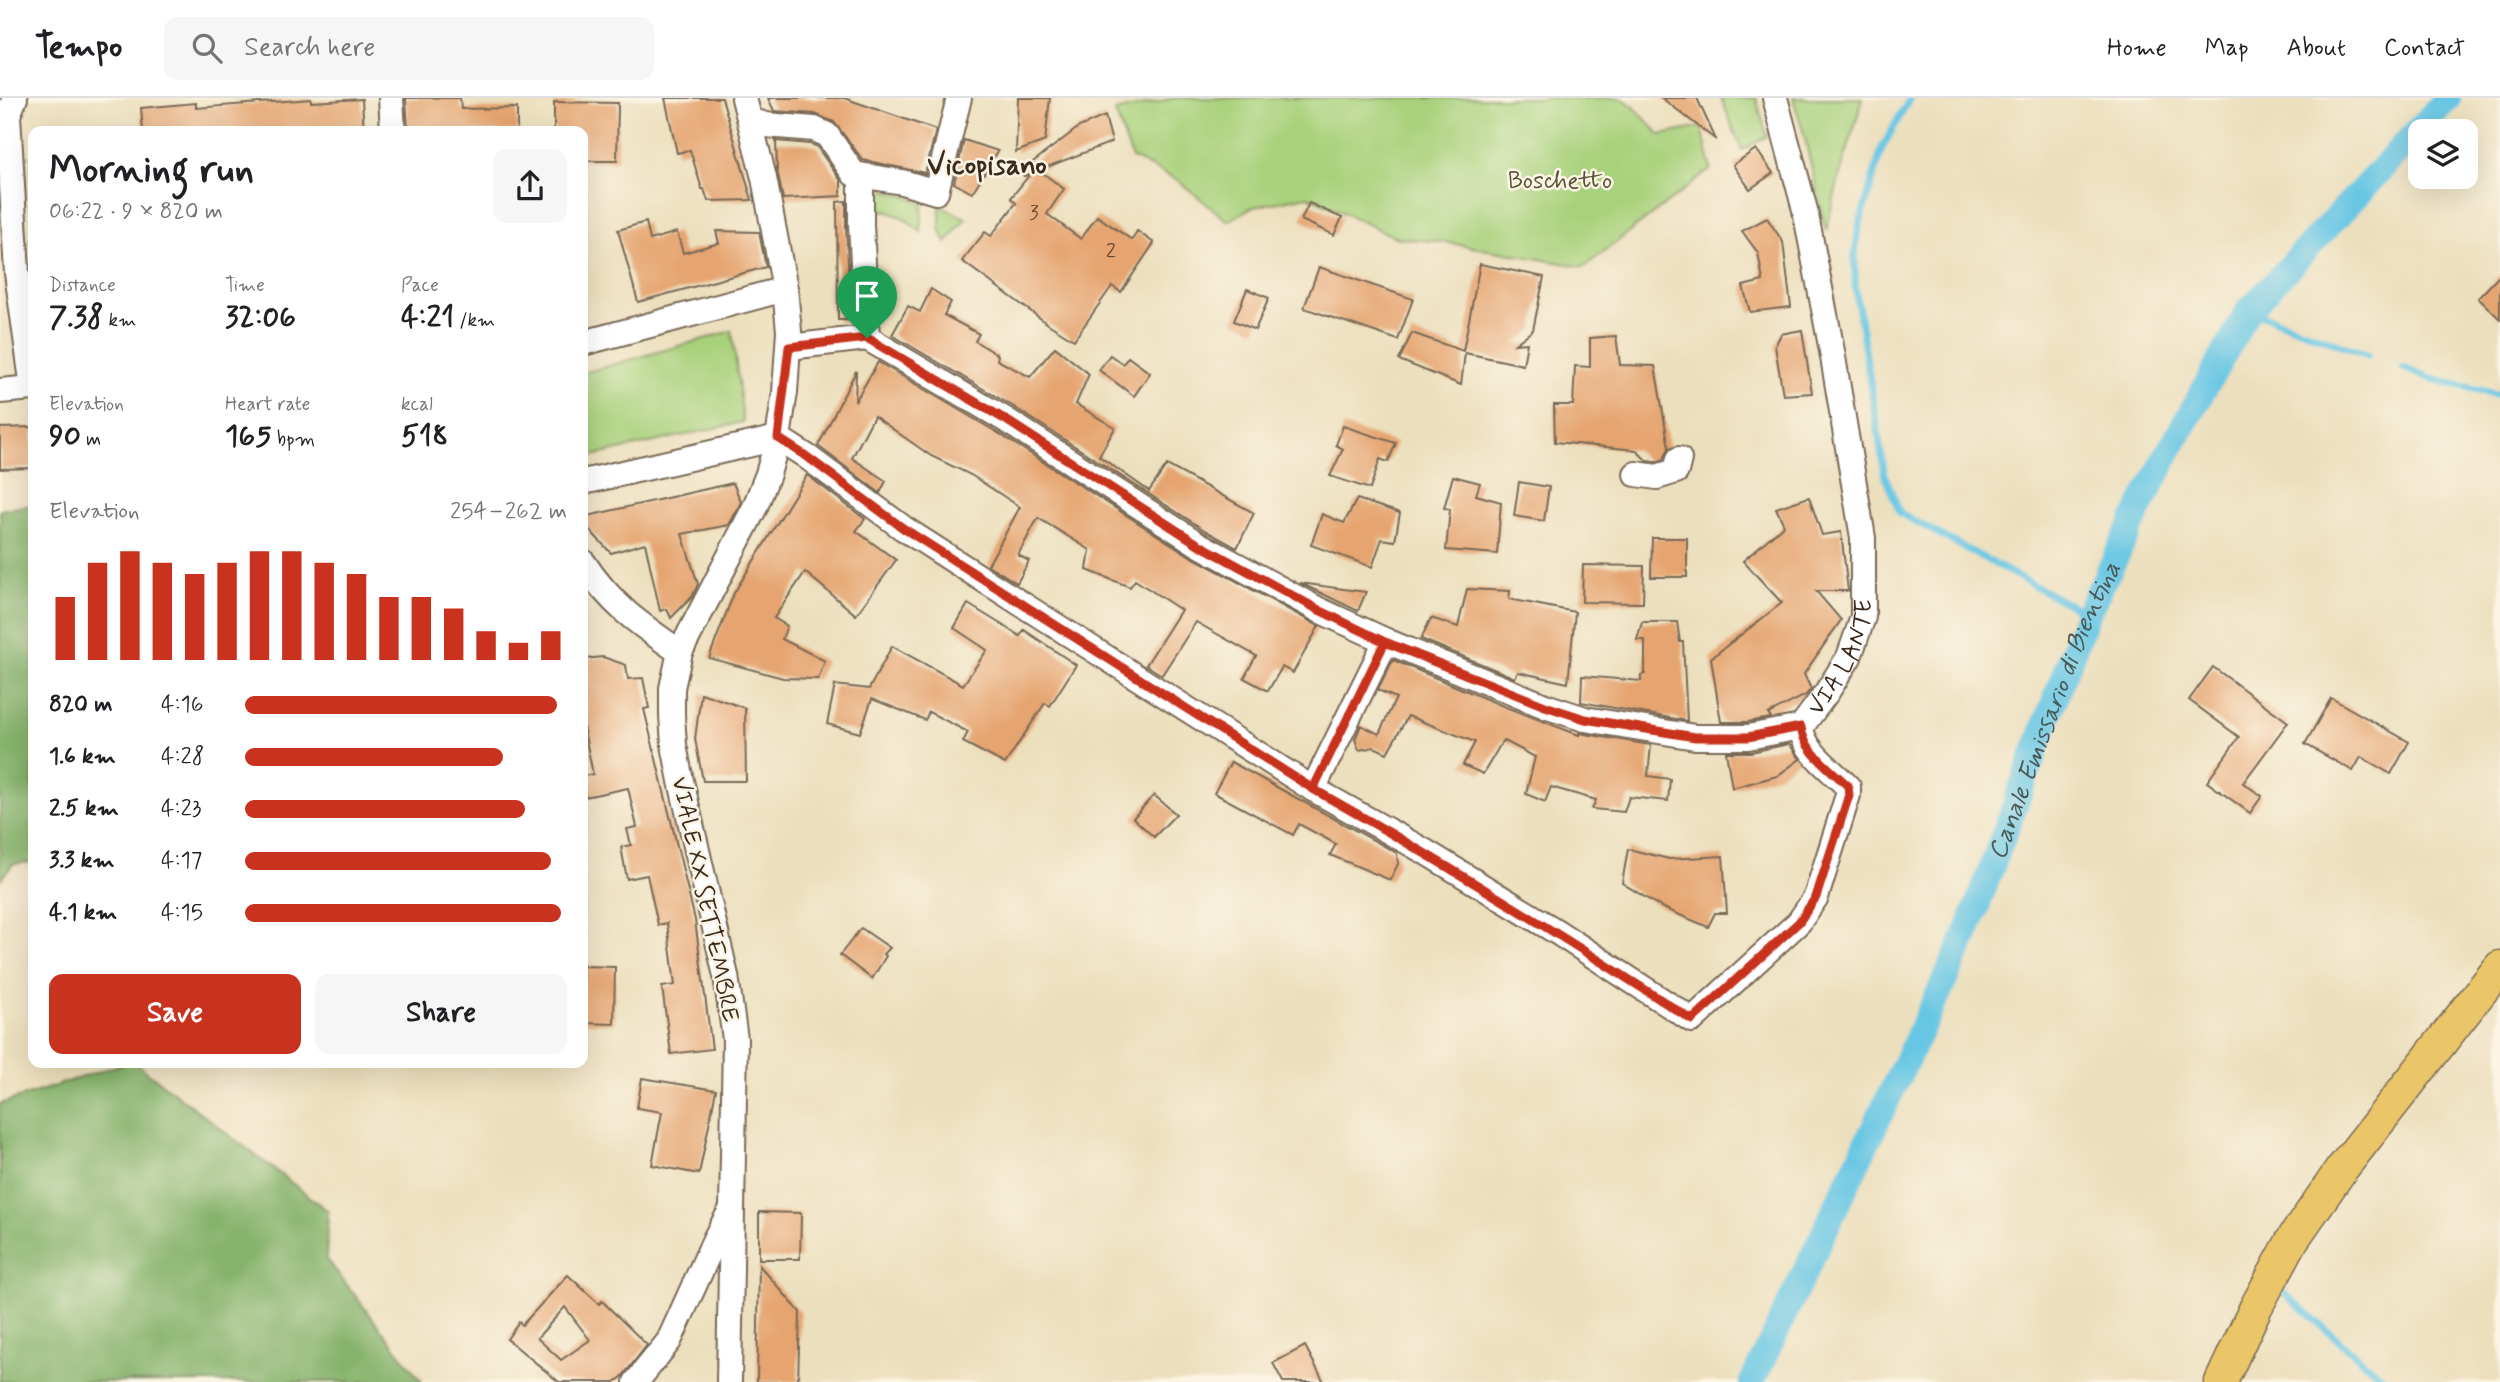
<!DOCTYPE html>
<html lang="en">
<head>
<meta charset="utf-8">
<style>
	body { margin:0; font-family:Mynerve,sans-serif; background:#f6f6f6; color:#202124; height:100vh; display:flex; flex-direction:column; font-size:26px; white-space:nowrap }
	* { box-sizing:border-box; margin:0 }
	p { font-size:23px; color:#757577 }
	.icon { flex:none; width:38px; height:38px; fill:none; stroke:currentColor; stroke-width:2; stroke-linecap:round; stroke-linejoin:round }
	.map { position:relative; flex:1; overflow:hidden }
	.drawer { position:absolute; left:28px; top:28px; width:560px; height:942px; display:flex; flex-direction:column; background:#fff; border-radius:14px; box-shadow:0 7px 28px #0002 }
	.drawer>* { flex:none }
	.buttons { position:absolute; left:2408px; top:21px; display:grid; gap:14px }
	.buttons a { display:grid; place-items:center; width:70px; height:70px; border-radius:14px; background:#fff; box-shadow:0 7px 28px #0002; font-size:35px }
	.pin { position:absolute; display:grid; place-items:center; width:60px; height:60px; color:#fff; margin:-72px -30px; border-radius:50% 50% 50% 0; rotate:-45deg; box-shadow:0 0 7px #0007 }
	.pin .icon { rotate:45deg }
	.round { display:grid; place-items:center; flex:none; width:74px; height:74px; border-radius:14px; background:#f6f6f6 }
	.headline { display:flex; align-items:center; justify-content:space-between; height:119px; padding:0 21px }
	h1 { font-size:38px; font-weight:700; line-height:52px }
	.metrics { display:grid; grid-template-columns:repeat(3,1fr); gap:10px; height:119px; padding:7px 21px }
	.metrics div { display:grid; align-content:center }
	.metrics b { font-size:30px; font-weight:700 }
	.metrics small { font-size:19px; font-weight:400 }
	.metrics p { font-size:19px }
	.chart { height:196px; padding:14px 21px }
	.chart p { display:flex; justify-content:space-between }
	.chart svg { width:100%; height:126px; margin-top:7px; stroke:#c8321e; stroke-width:6 }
	.action { display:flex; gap:14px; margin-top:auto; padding:14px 21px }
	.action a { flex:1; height:80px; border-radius:14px; background:#c8321e; color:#fff; font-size:28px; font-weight:700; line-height:80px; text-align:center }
	.action a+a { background:#f6f6f6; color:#202124 }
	ul { padding:0 21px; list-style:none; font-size:23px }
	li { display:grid; grid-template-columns:112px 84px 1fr; align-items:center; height:52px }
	li i { height:18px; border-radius:9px; background:#c8321e }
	header { display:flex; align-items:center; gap:42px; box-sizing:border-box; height:98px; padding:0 35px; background:#fff; border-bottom:2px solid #e0e0e0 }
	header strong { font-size:33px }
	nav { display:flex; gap:38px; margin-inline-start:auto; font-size:24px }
	.search { width:490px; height:63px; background:#f6f6f6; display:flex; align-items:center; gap:18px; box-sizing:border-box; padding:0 24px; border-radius:14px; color:#757577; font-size:26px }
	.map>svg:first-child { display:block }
	.green { fill:#a8d17c; stroke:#727e4d; stroke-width:2 }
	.forest { fill:#86b36c; stroke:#606e45; stroke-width:2 }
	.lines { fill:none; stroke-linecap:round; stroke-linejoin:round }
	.stream { stroke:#66c6e4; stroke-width:7 }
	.canal { stroke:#66c6e4; stroke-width:26 }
	.building { fill:#e5a470; fill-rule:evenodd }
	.minor-casing { stroke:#796956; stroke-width:28 }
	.major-casing { stroke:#796956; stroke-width:35 }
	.minor { stroke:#fff; stroke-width:24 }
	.major { stroke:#eac669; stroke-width:32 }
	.route-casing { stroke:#fff; stroke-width:14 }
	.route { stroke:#c8321e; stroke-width:9 }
	.labels { text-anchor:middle; stroke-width:5; stroke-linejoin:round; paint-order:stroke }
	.number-label { font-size:21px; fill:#664832 }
	.park-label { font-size:24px; fill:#565436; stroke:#fcf5e5 }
	.street-label { font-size:24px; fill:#3b2a1e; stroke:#fcf5e5 }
	.water-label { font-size:26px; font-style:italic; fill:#485959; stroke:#fcf5e5 }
	.quarter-label { font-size:28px; font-weight:bold; fill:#3b2a1e; stroke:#fcf5e5 }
</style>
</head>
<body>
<header>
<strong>Tempo</strong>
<div class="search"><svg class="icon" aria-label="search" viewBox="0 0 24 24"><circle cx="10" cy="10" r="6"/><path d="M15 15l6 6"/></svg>Search here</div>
<nav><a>Home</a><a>Map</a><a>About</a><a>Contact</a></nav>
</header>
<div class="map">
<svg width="2500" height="1284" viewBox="0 0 2500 1284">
	<rect width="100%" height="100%" fill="#fcf5e5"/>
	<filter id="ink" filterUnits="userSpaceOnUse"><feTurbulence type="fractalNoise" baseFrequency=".0143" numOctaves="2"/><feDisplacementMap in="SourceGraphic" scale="14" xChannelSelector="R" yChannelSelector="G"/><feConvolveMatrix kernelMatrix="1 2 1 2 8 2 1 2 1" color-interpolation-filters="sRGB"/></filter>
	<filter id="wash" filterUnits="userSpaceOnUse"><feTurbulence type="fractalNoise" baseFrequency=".00686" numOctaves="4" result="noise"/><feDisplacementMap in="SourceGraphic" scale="28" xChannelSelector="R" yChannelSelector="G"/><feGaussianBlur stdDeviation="1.57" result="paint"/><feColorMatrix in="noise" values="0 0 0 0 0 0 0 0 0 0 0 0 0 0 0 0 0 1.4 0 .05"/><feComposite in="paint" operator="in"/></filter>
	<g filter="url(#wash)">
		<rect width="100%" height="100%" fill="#ecdfbd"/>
		<!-- green -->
		<g class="green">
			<path d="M 1174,0 L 1622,0 L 1634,9 L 1660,37 L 1702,29 L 1711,71 L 1584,169 L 1444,144 L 1397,140 L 1308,98 L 1253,109 L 1228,123 L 1176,81 L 1132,60 L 1115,14 Z"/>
			<path d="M 1721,0 L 1756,0 L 1767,38 L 1742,52 Z"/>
			<path d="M 1793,0 L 1863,0 L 1839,80 L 1826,133 L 1804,36 Z"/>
			<path d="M 871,87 L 923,104 L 921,134 L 902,119 L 866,106 Z"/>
			<path d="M 940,108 L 966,120 L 946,145 L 940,131 Z"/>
			<path d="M 732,233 L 743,324 L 583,360 L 583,275 Z"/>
		</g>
		<!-- forest -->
		<g class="forest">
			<path d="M 33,407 L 33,764 L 13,766 L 0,782 L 0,412 Z"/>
			<path d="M 128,964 L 134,964 L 328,1113 L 326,1160 L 422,1284 L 0,1284 L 0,1006 Z"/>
		</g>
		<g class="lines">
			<!-- stream -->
			<g class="stream">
				<path d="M 1910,0 L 1882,50 L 1859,128 L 1855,157 L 1855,188 L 1885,378 L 1900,415 L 2087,516"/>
				<path d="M 2249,212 L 2368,257"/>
				<path d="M 2403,270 L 2432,281 L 2500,297"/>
				<path d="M 2284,1195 L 2387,1284"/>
			</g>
			<!-- canal -->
			<path class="canal" id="s1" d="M 1752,1284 L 1965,840 L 2087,516 L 2169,353 L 2249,212 L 2448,0"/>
		</g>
		<g id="blocks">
			<!-- building -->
			<g class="building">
				<path d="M 406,0 L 460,0 L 461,11 L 517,10 L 517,33 L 408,33 Z"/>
				<path d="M 665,0 L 722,0 L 752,102 L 708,103 L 704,91 L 702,91 L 690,52 L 677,55 Z"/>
				<path d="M 768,0 L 844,0 L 936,32 L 925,75 L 863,62 L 834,24 L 815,16 L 774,13 Z"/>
				<path d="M 1018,0 L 1050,0 L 1045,43 L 1016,54 Z"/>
				<path d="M 1662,0 L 1697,0 L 1716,42 Z"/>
				<path d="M 311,1 L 311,4 L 362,1 L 364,33 L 143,33 L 141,10 L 196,5 L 196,10 Z"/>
				<path d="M 554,4 L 618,5 L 617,63 L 583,63 L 583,33 L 554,33 Z"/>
				<path d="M 1105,18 L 1112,44 L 1039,72 L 1064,91 L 1047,116 L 1081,141 L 1097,118 L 1132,142 L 1137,133 L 1154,145 L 1121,194 L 1112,188 L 1074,242 L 1048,226 L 962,163 L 985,134 L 991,138 L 1016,105 L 1011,100 L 1030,76 L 1024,78 L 1021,73 L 1079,29 Z"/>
				<path d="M 964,42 L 998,53 L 972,95 L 954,85 Z"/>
				<path d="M 776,43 L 810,46 L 817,49 L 841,83 L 841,98 L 783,101 L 777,72 Z"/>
				<path d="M 1756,51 L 1773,75 L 1750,91 L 1733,67 Z"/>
				<path d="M 846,103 L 846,128 L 851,222 L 838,222 L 837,104 Z"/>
				<path d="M 1309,105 L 1342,120 L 1334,137 L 1301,122 Z"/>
				<path d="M 1767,120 L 1783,144 L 1791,209 L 1750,214 L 1743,188 L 1763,183 L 1758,155 L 1742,133 Z"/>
				<path d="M 646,124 L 650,142 L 677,134 L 683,155 L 719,145 L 716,133 L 759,134 L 766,169 L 638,204 L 618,132 Z"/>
				<path d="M 1480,166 L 1544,179 L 1533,232 L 1515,246 L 1527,245 L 1523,267 L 1465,255 L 1461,287 L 1399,262 L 1412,235 L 1463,253 Z"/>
				<path d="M 1319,169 L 1413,201 L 1398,242 L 1304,210 Z"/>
				<path d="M 2500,177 L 2500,221 L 2478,200 Z"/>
				<path d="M 931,191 L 951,204 L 944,217 L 979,236 L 975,243 L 998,257 L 997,262 L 1030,279 L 1055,249 L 1089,276 L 1076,306 L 1115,330 L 1099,358 L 1149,393 L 1167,367 L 1254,415 L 1237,450 L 1206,433 L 1014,309 L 892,237 L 908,208 L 920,214 Z"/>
				<path d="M 1247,191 L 1269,200 L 1255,232 L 1234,223 Z"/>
				<path d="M 1802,232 L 1812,295 L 1783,297 L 1775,248 L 1781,236 Z"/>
				<path d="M 1616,238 L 1620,267 L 1655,268 L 1669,350 L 1664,361 L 1656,364 L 1647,363 L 1636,352 L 1555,344 L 1554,307 L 1573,307 L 1575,268 L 1590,269 L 1590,240 Z"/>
				<path d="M 1110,257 L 1123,266 L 1128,259 L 1150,275 L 1134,298 L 1099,272 Z"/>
				<path d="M 878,264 L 998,335 L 1190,458 L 1319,528 L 1293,575 L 1282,569 L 1268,593 L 1244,580 L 1256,558 L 1196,524 L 1162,577 L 1146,567 L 1181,512 L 1135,482 L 1130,489 L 1087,472 L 1090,452 L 1038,420 L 1018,457 L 1029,463 L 1017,485 L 988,467 L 1020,409 L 971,377 L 931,358 L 874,318 L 852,360 L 886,383 L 880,395 L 818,348 L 856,273 L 855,304 Z"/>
				<path d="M 1343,328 L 1396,345 L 1388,364 L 1380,361 L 1370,391 L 1330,378 L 1343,351 L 1336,347 Z"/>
				<path d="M 33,329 L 33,370 L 0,371 L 0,330 Z"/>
				<path d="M 807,377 L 865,421 L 856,433 L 896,462 L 856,517 L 805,474 L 774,520 L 787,528 L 782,541 L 825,563 L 818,581 L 783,580 L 709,560 L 734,495 Z"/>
				<path d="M 1453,378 L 1480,385 L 1476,397 L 1501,404 L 1497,456 L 1446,452 L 1450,411 L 1444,410 Z"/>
				<path d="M 1519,384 L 1549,389 L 1544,423 L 1514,418 Z"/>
				<path d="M 733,385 L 741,404 L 729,427 L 682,436 L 698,486 L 692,499 L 671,520 L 667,511 L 660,513 L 645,445 L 611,455 L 583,425 L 583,419 Z"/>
				<path d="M 1809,399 L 1822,437 L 1841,434 L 1848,493 L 1816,493 L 1841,522 L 1804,576 L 1811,591 L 1806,597 L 1768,616 L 1771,620 L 1747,624 L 1721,624 L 1711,560 L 1782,505 L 1743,463 L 1784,427 L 1776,410 Z"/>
				<path d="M 1357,401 L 1400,415 L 1395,443 L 1382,441 L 1372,469 L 1311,447 L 1322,416 L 1344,425 Z"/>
				<path d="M 1652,440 L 1687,440 L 1687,479 L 1651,479 Z"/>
				<path d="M 1583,467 L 1644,468 L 1643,505 L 1582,504 Z"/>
				<path d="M 1300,485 L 1366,494 L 1358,513 Z"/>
				<path d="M 1467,491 L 1510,493 L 1509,501 L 1575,514 L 1568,585 L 1518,574 L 1515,580 L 1421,541 L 1431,520 L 1458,529 Z"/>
				<path d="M 968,506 L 1020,538 L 1024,532 L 1076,567 L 1050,608 L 1045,605 L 1005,666 L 963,644 L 968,634 L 929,614 L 925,622 L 872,601 L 860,635 L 827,626 L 835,587 L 869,591 L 892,548 L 963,587 L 987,552 L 954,530 Z"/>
				<path d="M 1642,524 L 1677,524 L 1680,544 L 1683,544 L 1687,623 L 1581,604 L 1582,578 L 1641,583 L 1641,577 L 1645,576 L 1645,542 L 1637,542 Z"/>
				<path d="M 603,559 L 626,567 L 628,581 L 643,580 L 649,610 L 644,611 L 695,822 L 712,951 L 671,956 L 662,889 L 675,887 L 667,825 L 658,827 L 647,777 L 627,781 L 621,749 L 631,747 L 627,731 L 637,729 L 628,690 L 585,699 L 583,678 L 593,676 L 583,628 L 583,561 Z"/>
				<path d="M 1393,562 L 1503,608 L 1579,637 L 1579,635 L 1651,647 L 1648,678 L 1670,681 L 1668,703 L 1629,699 L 1624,714 L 1592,711 L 1596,702 L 1551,689 L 1545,704 L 1526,696 L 1535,659 L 1503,642 L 1483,676 L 1463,667 L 1475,644 L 1408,618 L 1387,655 L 1374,649 L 1359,652 L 1355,641 L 1361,627 L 1379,636 L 1396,600 L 1378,592 Z"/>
				<path d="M 2213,569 L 2288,624 L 2243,685 L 2262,698 L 2250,715 L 2207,684 L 2239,639 L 2189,602 Z"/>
				<path d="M 701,595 L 745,610 L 746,683 L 703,683 L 695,641 Z"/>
				<path d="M 2331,600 L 2409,644 L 2391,676 L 2361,659 L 2353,673 L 2305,646 Z"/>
				<path d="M 1789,646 L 1800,661 L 1777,678 L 1732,690 L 1726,654 L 1751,654 Z"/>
				<path d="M 1231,664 L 1397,755 L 1398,766 L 1390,782 L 1330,757 L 1336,746 L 1299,726 L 1293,737 L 1214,695 Z"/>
				<path d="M 1154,697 L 1176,716 L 1154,739 L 1133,720 Z"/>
				<path d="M 1628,751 L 1669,761 L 1723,758 L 1727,815 L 1715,815 L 1708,829 L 1661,809 L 1622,785 Z"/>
				<path d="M 861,830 L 890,850 L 884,856 L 886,858 L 872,881 L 840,857 Z"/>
				<path d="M 583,868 L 615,869 L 614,926 L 583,925 Z"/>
				<path d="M 642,980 L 716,992 L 699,1076 L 652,1067 L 662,1014 L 637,1010 Z"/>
				<path d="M 759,1114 L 801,1115 L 800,1161 L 759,1161 Z"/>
				<path d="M 759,1167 L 800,1214 L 798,1284 L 757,1284 Z"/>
				<path d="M 568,1177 L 599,1206 L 602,1203 L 647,1247 L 622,1279 L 615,1284 L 559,1284 L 507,1241 L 519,1224 L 522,1227 ZM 565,1209 L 590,1242 L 561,1262 L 537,1240 Z"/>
				<path d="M 1305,1248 L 1324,1284 L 1283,1284 L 1273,1265 Z"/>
			</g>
		</g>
	</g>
	<g filter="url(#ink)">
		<use href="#blocks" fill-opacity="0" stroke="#796956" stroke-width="2"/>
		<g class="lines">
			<!-- minor casing -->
			<g class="minor-casing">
				<g id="minor">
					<path d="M 15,0 L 8,17 L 17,175 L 33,290"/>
					<path d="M 391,0 L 393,33"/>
					<path d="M 750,22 L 766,27 L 814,31 L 827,37 L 854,76 L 902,84 L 936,94 L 959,0"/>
					<path d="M 861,78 L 861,127 L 867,240"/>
					<path id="s2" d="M 867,240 L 1006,322 L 1198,446 L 1319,512 L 1386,543 L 1545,608 L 1585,621 L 1695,639 L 1748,639 L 1801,629 L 1827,594 L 1849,559 L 1863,519 L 1863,440 L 1832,253 L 1805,112 L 1775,0"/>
					<path d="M 583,245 L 785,191"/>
					<path d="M 789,249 L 867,240"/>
					<path d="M 0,293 L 33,290"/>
					<path d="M 778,340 L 806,358 L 903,430 L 984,482 L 1313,691 L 1424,753 L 1557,834 L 1692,922 L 1799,824 L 1816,799 L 1848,697 L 1848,689 C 1832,672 1803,653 1801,629"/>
					<path d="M 1636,376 L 1657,379 L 1676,373 L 1679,361"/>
					<path d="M 583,384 L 778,340"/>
					<path d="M 583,464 C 611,507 639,526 680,554"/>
					<path d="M 1313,691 L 1386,543"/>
					<path d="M 636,1284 L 669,1243 L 716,1139 L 730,1114"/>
					<path d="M 729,1284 L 735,941 L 726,878 L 681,683 L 674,647 L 672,617 L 672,590 L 680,554 L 755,409 L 768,376 L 778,340 L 785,294 L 789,233 L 785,191 L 764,80 L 744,0"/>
				</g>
			</g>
			<!-- major casing -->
			<g class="major-casing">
				<path id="major" d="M 2221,1284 L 2256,1209 L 2293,1141 L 2341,1072 L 2500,869"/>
			</g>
			<!-- minor -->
			<use href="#minor" class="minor"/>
			<!-- major -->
			<use href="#major" class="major"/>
		</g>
	</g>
	<g class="lines" filter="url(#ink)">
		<!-- route casing -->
		<g class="route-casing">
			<path id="route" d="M 867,240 L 789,249 L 778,340 L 806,358 L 903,430 L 1313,691 L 1385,544 L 1545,608 L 1585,621 L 1695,639 L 1748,639 L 1801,629 C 1803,653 1832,672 1848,688 L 1849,697 L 1816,799 L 1799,824 L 1692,922 C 1567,841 1442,763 1313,691 L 1385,544 L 1319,512 L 1198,446 L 1006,322 L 867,240"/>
		</g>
		<!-- route -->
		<use href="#route" class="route"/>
	</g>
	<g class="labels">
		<!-- number labels -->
		<g class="number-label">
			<text x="1034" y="121">3</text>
			<text x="1111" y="159">2</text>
		</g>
		<!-- park labels -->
		<g class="park-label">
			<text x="1560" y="90">Boschetto</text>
		</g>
		<!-- street labels -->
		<g class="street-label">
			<text dy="8" stroke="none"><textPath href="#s2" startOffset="1116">VIA LANTE</textPath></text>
			<text transform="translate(706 801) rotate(78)" y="8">VIALE XX SETTEMBRE</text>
		</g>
		<!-- water labels -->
		<g class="water-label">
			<text dy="9" stroke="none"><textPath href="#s1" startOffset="737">Canale Emissario di Bientina</textPath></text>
		</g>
		<!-- quarter labels -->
		<g class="quarter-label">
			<text x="987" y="76">Vicopisano</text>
		</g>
	</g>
</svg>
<div class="buttons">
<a><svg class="icon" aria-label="layers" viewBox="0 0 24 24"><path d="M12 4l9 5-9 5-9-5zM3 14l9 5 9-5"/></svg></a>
</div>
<div class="pin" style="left:867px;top:240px;background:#1e9e55"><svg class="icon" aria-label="arrive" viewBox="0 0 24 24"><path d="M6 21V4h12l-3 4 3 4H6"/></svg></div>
<section class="drawer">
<div class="headline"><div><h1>Morning run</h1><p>06:22 · 9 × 820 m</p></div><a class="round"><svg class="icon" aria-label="share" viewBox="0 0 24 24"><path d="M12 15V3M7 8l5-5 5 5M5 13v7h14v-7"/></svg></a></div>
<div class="metrics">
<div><p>Distance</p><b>7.38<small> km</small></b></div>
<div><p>Time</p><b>32:06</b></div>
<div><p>Pace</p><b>4:21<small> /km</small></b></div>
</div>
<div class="metrics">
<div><p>Elevation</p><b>90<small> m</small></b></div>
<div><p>Heart rate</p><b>165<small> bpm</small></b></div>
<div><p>kcal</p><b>518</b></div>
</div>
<div class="chart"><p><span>Elevation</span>254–262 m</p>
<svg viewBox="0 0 160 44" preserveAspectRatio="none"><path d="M5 44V22M15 44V10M25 44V6M35 44V10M45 44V14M55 44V10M65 44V6M75 44V6M85 44V10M95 44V14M105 44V22M115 44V22M125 44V26M135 44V34M145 44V38M155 44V34"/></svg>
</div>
<ul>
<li><b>820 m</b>4:16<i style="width:97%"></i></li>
<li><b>1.6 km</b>4:28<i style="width:80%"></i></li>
<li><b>2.5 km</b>4:23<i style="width:87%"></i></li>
<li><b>3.3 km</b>4:17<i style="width:95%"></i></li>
<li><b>4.1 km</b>4:15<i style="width:98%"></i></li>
</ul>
<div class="action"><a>Save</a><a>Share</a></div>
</section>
</div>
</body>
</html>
